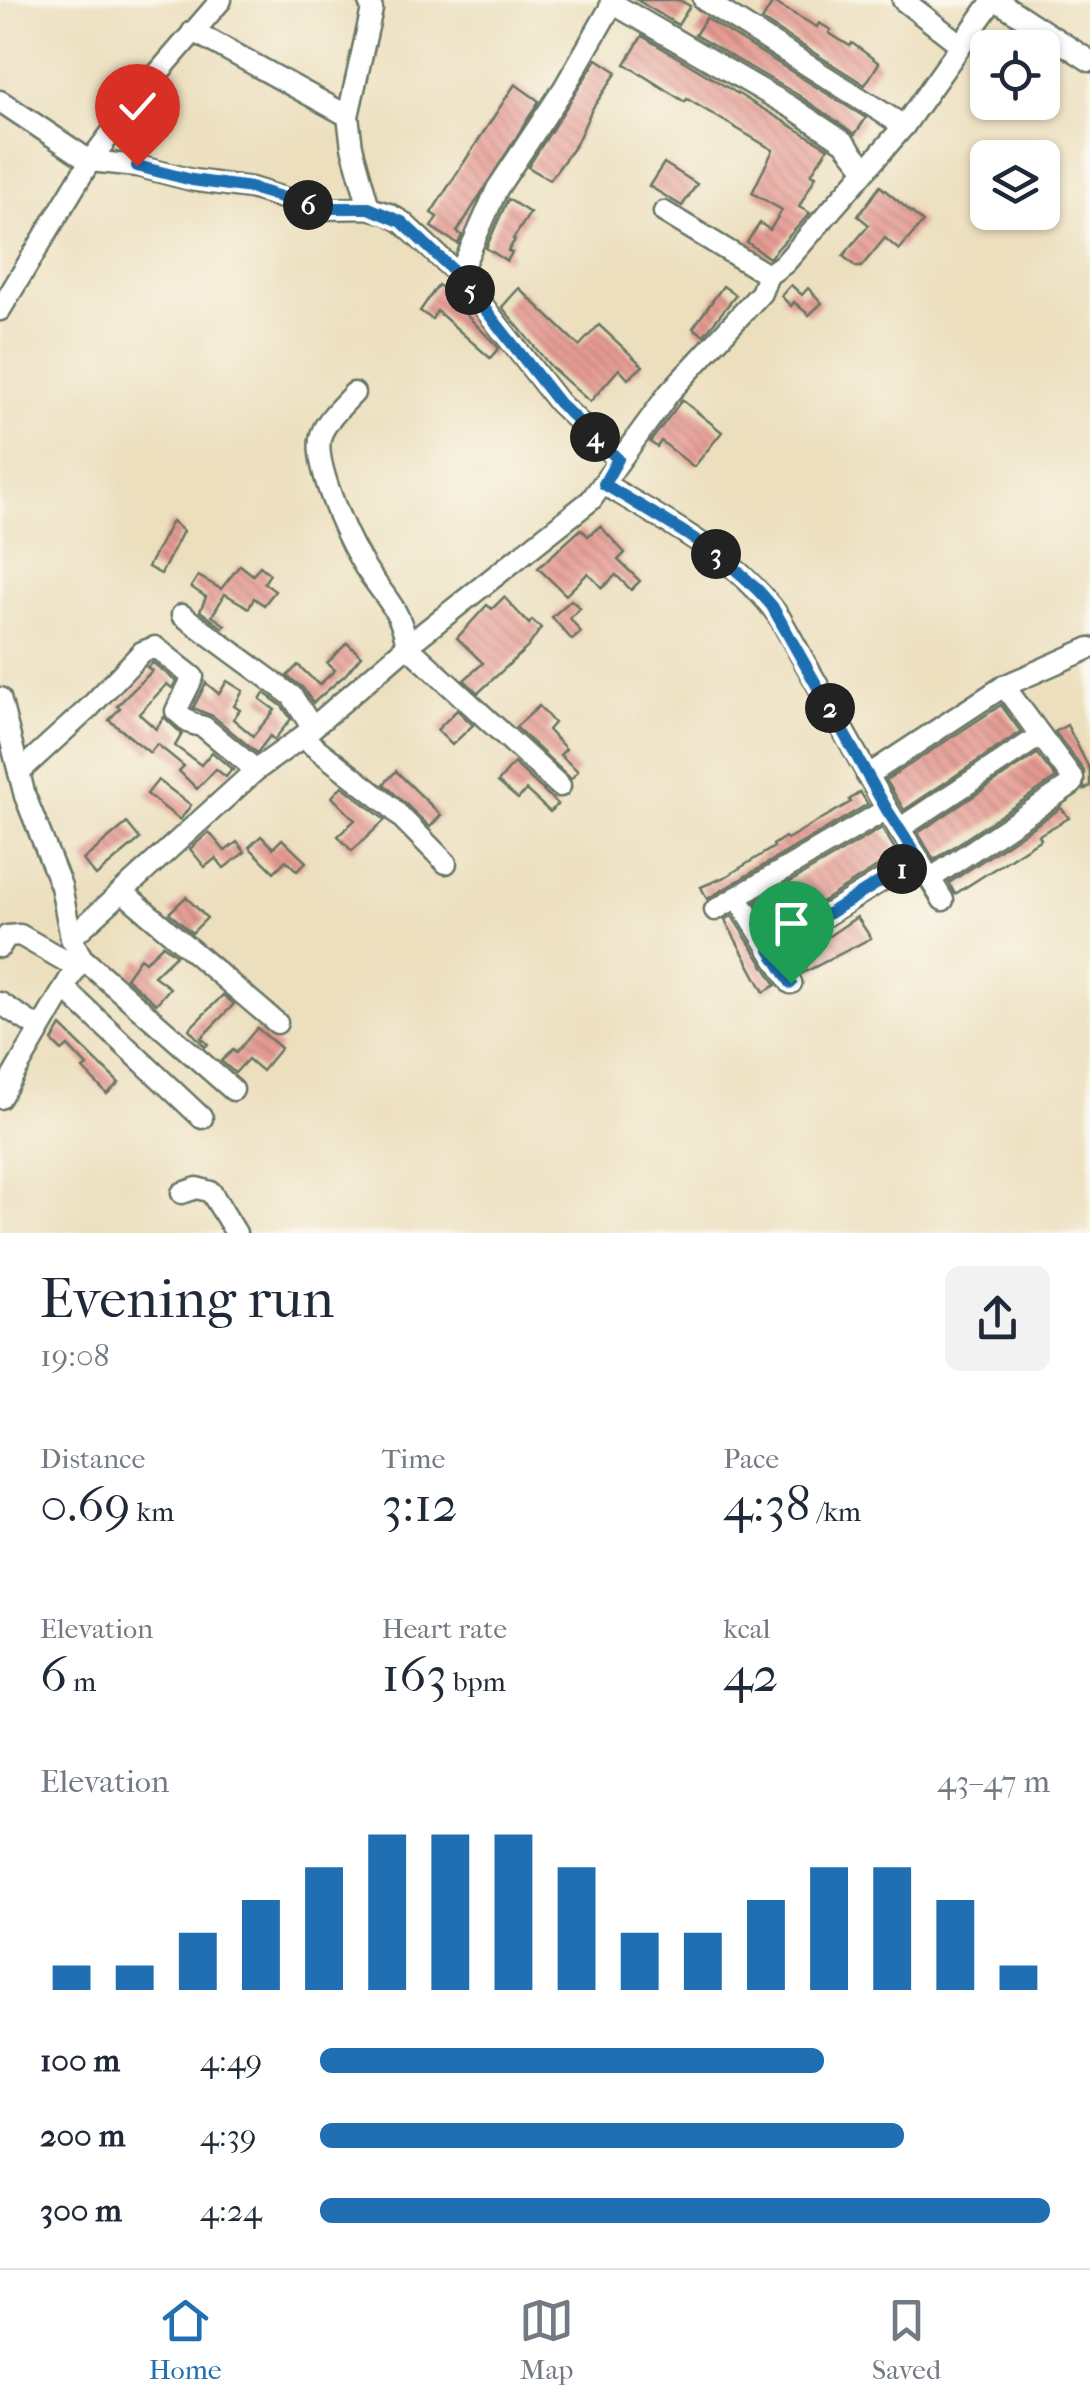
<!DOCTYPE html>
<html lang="en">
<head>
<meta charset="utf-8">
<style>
	body { margin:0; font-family:"IM FELL French Canon",serif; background:#f2f2f3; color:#1f2937; height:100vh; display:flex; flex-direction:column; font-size:38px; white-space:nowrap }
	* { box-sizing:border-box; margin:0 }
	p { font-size:32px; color:#747a83 }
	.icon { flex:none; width:55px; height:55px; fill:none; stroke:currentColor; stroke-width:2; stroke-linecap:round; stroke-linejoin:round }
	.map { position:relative; height:1233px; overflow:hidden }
	.details { display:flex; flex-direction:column; background:#fff; flex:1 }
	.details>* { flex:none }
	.fabs { position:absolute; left:970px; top:30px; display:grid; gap:20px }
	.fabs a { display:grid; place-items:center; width:90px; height:90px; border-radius:15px; background:#fff; box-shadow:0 2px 8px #0004; font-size:50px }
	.pin { position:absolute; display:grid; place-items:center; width:85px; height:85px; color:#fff; margin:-102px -42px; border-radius:50% 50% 50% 0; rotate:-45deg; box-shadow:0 0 10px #0007 }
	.pin .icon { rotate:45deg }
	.km { position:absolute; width:50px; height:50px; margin:-25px; border-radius:50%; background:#222; color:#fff; font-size:28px; line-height:50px; text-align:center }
	.round { display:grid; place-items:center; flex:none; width:105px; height:105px; border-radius:15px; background:#f2f2f3 }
	.overview { display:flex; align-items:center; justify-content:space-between; height:170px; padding:0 40px }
	h1 { font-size:55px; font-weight:600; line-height:75px }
	.figures { display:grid; grid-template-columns:repeat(3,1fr); gap:15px; height:170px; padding:10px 40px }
	.figures div { display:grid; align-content:center }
	.figures b { font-size:50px; font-weight:600 }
	.figures small { font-size:28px; font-weight:400 }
	.figures p { font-size:28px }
	.chart { height:280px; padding:20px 40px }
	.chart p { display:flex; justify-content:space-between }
	.chart svg { width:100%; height:180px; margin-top:10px; stroke:#1f6fb2; stroke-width:6 }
	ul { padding:0 40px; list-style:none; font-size:32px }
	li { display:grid; grid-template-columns:160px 120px 1fr; align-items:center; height:75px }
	li i { height:25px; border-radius:12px; background:#1f6fb2 }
	.menu { display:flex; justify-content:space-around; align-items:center; height:140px; border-top:2px solid #e0e1e3; background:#fff; font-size:28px; color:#747a83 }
	.menu a { display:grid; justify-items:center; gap:5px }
	.menu .active { color:#1f6fb2 }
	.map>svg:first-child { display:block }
	.building { fill:url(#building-back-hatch) }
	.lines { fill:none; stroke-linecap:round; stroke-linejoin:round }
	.minor-casing { stroke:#677664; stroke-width:25 }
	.minor { stroke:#fff; stroke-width:20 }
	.route-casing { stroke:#fff; stroke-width:20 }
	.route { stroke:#1f6fb2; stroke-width:12 }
</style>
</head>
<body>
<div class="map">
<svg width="1090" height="1233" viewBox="0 0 1090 1233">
	<defs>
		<pattern id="building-back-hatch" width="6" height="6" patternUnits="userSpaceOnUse" patternTransform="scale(2.5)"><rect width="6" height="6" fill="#e69a92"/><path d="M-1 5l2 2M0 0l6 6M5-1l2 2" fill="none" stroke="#ba7f78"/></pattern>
	</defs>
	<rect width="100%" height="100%" fill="#fbf7ec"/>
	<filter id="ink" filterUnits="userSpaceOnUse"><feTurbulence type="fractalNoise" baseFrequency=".01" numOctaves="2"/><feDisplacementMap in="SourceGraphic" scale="20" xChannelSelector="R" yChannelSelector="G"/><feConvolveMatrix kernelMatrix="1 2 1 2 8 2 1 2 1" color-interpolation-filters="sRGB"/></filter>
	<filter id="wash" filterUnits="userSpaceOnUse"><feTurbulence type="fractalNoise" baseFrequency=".0048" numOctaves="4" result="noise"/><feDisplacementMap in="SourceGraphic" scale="40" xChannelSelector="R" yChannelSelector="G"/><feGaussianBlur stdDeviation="2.25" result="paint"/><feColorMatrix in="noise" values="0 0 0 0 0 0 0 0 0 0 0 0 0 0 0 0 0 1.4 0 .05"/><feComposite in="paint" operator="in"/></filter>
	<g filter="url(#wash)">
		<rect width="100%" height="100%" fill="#ecdfbe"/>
		<g id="blocks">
			<!-- building -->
			<g class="building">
				<path d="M 637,0 L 679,0 L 690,6 L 678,25 Z"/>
				<path d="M 773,2 L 817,27 L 819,23 L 831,30 L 829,33 L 850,46 L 852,43 L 879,63 L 865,85 L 762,20 Z"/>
				<path d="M 706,18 L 866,118 L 855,134 L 798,95 L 695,35 Z"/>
				<path d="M 642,36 L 828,148 L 811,174 L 816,176 L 799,207 L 810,213 L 769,258 L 747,242 L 760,223 L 770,230 L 782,210 L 752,193 L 773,150 L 687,99 L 685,102 L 625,64 Z"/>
				<path d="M 597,59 L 617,72 L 592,109 L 576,144 L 550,180 L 528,167 Z"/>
				<path d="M 515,84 L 539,101 L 457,232 L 462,235 L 458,244 L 431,227 L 437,217 L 431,213 Z"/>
				<path d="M 664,163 L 697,184 L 682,206 L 649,186 Z"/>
				<path d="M 880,186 L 923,222 L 899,250 L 885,238 L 861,267 L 856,267 L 843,256 L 869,225 L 858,216 Z"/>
				<path d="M 508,199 L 530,213 L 513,239 L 515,240 L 508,251 L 512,253 L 507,261 L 486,248 Z"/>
				<path d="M 438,285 L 450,293 L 448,296 L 499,348 L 490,358 L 437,311 L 432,319 L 420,311 Z"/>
				<path d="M 791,285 L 802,295 L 808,288 L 822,303 L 809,315 L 794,302 L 791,306 L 781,296 Z"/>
				<path d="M 723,286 L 736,295 L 704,335 L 693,328 Z"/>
				<path d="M 519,288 L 579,346 L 599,325 L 643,366 L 628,379 L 619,369 L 590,402 L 551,367 L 502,307 Z"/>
				<path d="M 682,400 L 722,432 L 694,467 L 661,441 L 657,447 L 650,442 Z"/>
				<path d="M 172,521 L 183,531 L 161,574 L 148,567 Z"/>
				<path d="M 600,526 L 625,553 L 618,560 L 640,581 L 631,590 L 616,575 L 602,588 L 588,573 L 566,595 L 538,568 L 581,529 L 588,536 Z"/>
				<path d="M 240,565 L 253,575 L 260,566 L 270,574 L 264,583 L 275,591 L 264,605 L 254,598 L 249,608 L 225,594 L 212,616 L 225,625 L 223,628 L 200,611 L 206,597 L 191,587 L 198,576 L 221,589 Z"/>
				<path d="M 504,597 L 529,624 L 532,620 L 541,628 L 528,647 L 478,693 L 464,680 L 483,663 L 457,638 L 487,605 L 492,609 Z"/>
				<path d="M 571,600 L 580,608 L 570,618 L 581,632 L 572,640 L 552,617 Z"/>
				<path d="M 347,643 L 361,656 L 345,675 L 313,703 L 303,688 L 287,676 L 298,665 L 319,685 L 335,670 L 327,663 Z"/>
				<path d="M 153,663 L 176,681 L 172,688 L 167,684 L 139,714 L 156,729 L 164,717 L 182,734 L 175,746 L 201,765 L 212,752 L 234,771 L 232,769 L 226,777 L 216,769 L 197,789 L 179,771 L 184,766 L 157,744 L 150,753 L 109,720 L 120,708 L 117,706 L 152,671 L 147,667 Z"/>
				<path d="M 227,681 L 243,691 L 234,706 L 240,710 L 233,719 L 253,736 L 275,710 L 260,699 L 264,693 L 282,706 L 291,719 L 274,740 L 270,736 L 257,753 L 213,716 L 193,708 L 206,683 L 219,694 Z"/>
				<path d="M 1001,705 L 1021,732 L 904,810 L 886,780 Z"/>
				<path d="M 539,706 L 554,723 L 548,730 L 566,749 L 560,755 L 578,771 L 571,779 L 516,727 Z"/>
				<path d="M 457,710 L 473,725 L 452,745 L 437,730 Z"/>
				<path d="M 1067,725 L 1090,770 L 1090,786 L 1084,790 L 1084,771 L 1055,732 Z"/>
				<path d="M 1037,754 L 1056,778 L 934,860 L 918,833 Z"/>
				<path d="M 514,763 L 558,804 L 550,812 L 526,790 L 518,799 L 498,782 Z"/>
				<path d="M 396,771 L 441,815 L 430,827 L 384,784 Z"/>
				<path d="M 158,780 L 191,805 L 180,820 L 147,794 Z"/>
				<path d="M 342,786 L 385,820 L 352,851 L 338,836 L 355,820 L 332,797 Z"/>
				<path d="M 860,792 L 868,804 L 707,899 L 701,887 L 727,876 L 774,847 L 773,845 L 785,837 L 787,839 L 851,802 L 849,800 Z"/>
				<path d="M 1061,808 L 1069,818 L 1039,835 L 1041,839 L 955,894 L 949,883 Z"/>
				<path d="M 127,823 L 140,839 L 96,876 L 83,860 Z"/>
				<path d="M 882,828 L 898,854 L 775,931 L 756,902 Z"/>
				<path d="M 209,832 L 225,851 L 237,842 L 245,852 L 224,868 L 216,858 L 205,867 L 190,849 Z"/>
				<path d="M 261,836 L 273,848 L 282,839 L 306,862 L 297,871 L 286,860 L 274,872 L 249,847 Z"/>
				<path d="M 186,897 L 207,918 L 192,933 L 169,913 Z"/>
				<path d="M 732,916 L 776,985 L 764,992 L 725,920 Z"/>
				<path d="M 857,917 L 871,938 L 801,974 L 789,954 L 823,933 L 826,938 Z"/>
				<path d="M 163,945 L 176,955 L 154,976 L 170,988 L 156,1004 L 126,978 L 140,958 L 145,962 Z"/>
				<path d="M 223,995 L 234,1004 L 201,1038 L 208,1044 L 205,1047 L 189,1029 Z"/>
				<path d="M 61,1026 L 119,1083 L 107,1094 L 83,1069 L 87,1066 L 68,1046 L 62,1051 L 52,1041 Z"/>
				<path d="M 257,1028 L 281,1048 L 262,1071 L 248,1059 L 235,1073 L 221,1061 L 233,1050 L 236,1053 Z"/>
			</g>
		</g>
	</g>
	<g filter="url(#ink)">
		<use href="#blocks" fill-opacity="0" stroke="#677664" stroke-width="2.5"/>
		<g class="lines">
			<!-- minor casing -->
			<g class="minor-casing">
				<g id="minor">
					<path d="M 368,0 L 372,9 L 348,116 L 352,147 L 369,208"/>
					<path d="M 704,0 L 904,126"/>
					<path d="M 903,0 L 961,45"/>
					<path d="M 996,0 L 1090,61"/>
					<path d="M 612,3 L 791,107 L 844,142 L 865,168"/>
					<path d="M 193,31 L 348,116"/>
					<path d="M 0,101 L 90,161 L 137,166 L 192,180 L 251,188 L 318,209 L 369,208 L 389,214 L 402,222 L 459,275 L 559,403 L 618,459"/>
					<path d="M 664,212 L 768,275"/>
					<path d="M 459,275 L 497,189 L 564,88 L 610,8 L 611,0"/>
					<path d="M 0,310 L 90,161 L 145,88 L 221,0"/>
					<path d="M 354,393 C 343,405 326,420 321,435 C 312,461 346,535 360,559 C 379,593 400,604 407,646 L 560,786"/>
					<path d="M 604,484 C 667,522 736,556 780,618 L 887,809 L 943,900"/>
					<path d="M 182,615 L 292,696 L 312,727"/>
					<path d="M 0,698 L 25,796 L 61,886 L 71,938"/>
					<path d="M 302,737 L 390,806 L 446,863"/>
					<path d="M 19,772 L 89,708 L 142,652 L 155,647 L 193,677 L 176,711 L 190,723 L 204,727 L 256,770"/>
					<path d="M 867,776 L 1004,686 L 1090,648"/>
					<path d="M 899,829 L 1040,736"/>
					<path d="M 930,879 L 1072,784 L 1073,779 L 1004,686"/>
					<path d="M 124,893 L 277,1023"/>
					<path d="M 737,897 L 791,983"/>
					<path d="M 715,910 L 887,809"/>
					<path d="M 0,947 L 7,936 L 20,935 L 76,967"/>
					<path d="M 770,950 L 918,858"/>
					<path d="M 82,958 L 233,1090"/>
					<path d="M 64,988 L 202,1118"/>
					<path d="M 0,1003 L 40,1029"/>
					<path d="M 0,1098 L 82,958 L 71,938 L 256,770 L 302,737 L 407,646 L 591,500 L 669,393 L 761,293 L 768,275 L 785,263 L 904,126 L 993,0"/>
					<path d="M 182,1193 L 197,1188 L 211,1192 L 236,1233"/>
				</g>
			</g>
			<!-- minor -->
			<use href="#minor" class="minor"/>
		</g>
	</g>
	<g class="lines" filter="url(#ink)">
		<!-- route casing -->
		<g class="route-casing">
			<path id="route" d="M 137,166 L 192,180 L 251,188 L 318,208 L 369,208 L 402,222 L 458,275 L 559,403 L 618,459 L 604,484 C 662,520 728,552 772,606 L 887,810 L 918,858 L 770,950 L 791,983"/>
		</g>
		<!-- route -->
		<use href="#route" class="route"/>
	</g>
</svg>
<div class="fabs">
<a><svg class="icon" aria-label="locate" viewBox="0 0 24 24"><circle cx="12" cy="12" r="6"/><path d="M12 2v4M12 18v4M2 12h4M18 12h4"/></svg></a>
<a><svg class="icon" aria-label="layers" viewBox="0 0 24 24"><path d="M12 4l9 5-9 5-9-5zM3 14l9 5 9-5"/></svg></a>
</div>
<div class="pin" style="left:791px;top:983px;background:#1e9e55"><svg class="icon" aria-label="arrive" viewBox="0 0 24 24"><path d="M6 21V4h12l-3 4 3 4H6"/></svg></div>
<div class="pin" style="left:137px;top:166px;background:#d93025"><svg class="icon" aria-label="check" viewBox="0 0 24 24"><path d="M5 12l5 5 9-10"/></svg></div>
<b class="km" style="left:902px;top:869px">1</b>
<b class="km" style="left:830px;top:708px">2</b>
<b class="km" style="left:716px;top:554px">3</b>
<b class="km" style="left:595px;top:437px">4</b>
<b class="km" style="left:470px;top:290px">5</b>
<b class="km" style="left:308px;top:205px">6</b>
</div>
<section class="details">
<div class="overview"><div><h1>Evening run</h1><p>19:08</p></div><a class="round"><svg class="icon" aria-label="share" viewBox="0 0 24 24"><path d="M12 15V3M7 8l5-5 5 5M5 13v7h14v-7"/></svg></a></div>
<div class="figures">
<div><p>Distance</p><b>0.69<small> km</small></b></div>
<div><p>Time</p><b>3:12</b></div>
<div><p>Pace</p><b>4:38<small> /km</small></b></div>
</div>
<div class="figures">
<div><p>Elevation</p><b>6<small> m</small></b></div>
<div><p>Heart rate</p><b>163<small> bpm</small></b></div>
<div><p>kcal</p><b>42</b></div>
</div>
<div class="chart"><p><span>Elevation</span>43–47 m</p>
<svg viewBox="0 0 160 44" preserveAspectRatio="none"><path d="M5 44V38M15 44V38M25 44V30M35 44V22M45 44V14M55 44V6M65 44V6M75 44V6M85 44V14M95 44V30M105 44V30M115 44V22M125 44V14M135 44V14M145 44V22M155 44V38"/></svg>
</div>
<ul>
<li><b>100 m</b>4:49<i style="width:69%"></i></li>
<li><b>200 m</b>4:39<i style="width:80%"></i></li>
<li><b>300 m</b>4:24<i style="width:100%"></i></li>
</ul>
</section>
<nav class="menu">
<a class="active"><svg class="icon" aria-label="home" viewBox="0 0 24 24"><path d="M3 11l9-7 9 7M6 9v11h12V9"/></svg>Home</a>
<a><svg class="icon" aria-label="map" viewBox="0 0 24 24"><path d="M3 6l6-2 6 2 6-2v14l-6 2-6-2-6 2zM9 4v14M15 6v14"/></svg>Map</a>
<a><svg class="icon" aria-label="saved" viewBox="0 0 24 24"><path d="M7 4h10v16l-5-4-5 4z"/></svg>Saved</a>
</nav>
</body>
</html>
